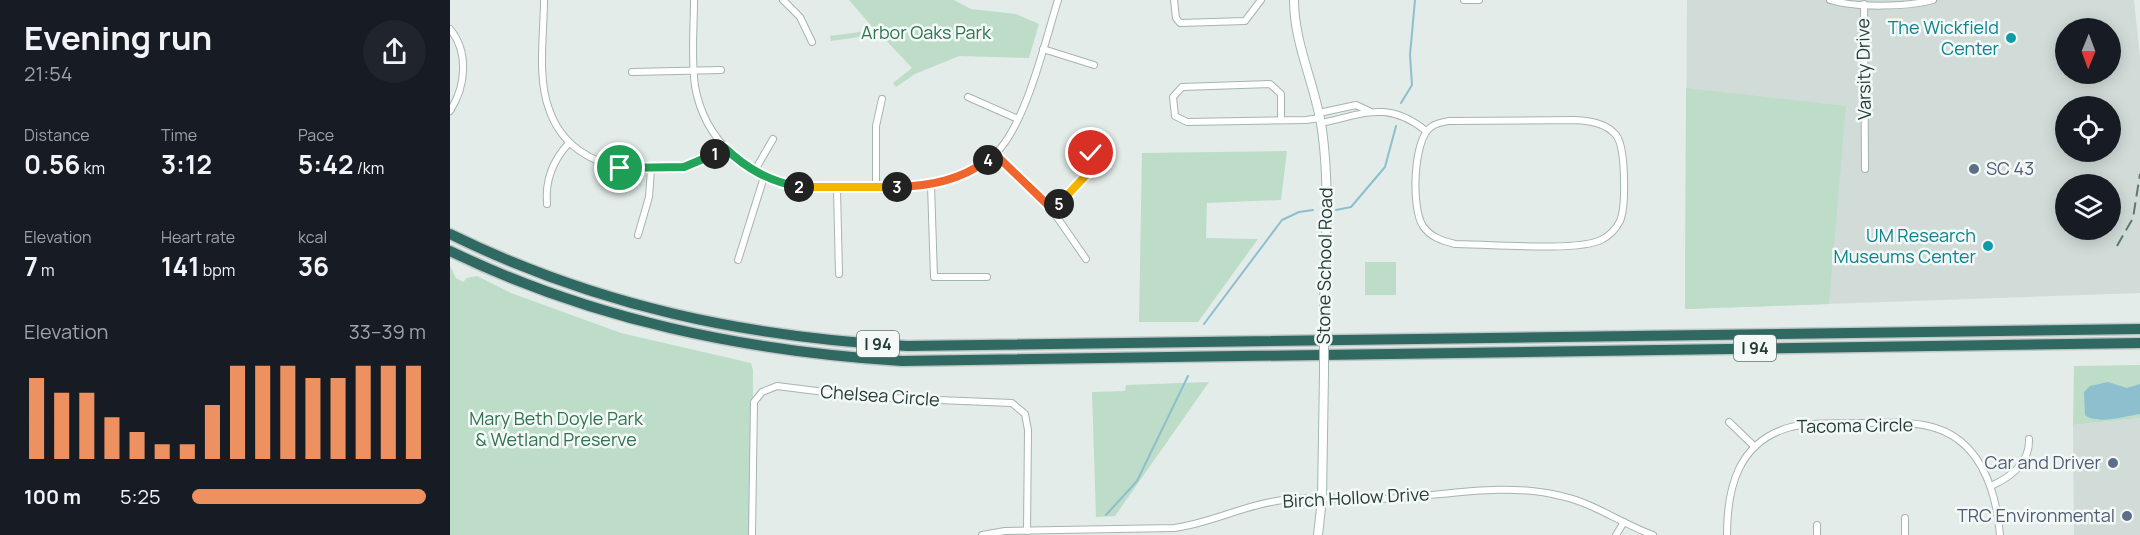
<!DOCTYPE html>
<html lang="en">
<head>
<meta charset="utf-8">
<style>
	body { margin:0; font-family:Manrope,sans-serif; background:#20242c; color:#f1f3f6; height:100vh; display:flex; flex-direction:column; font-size:22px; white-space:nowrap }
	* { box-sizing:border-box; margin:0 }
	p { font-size:20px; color:#9ea1a6 }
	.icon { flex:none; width:33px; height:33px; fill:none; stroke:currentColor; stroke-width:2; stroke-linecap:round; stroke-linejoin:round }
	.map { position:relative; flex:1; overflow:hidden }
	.side { display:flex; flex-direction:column; background:#171b24; width:450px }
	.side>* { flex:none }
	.needle { width:39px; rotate:181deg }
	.controls { position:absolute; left:1605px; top:18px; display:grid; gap:12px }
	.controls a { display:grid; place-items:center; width:66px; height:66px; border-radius:50%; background:#171b24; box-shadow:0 3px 15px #0003; font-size:30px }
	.pin { position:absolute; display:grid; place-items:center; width:51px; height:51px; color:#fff; margin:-26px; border:3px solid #fff; border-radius:50%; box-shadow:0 2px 6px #0007 }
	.km { position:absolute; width:30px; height:30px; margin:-15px; border-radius:50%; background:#222; color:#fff; font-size:16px; line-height:30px; text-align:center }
	.round { display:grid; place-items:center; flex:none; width:63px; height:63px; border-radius:32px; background:#20242c }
	.overview { display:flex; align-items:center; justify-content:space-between; height:102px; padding:0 24px }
	h1 { font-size:33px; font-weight:700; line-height:45px }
	.metrics { display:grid; grid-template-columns:repeat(3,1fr); gap:9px; height:102px; padding:6px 24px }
	.metrics div { display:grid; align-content:center }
	.metrics b { font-size:26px; font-weight:700 }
	.metrics small { font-size:16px; font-weight:400 }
	.metrics p { font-size:16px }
	.chart { height:168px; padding:12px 24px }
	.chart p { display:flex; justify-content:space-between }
	.chart svg { width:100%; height:108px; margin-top:6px; stroke:#ed9161; stroke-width:6 }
	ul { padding:0 24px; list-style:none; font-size:20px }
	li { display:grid; grid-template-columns:96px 72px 1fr; align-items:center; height:45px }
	li i { height:15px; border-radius:8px; background:#ed9161 }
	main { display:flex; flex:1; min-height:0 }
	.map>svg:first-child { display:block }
	.built { fill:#d1dcd8; fill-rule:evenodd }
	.green { fill:#bdddc9 }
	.water { fill:#8dbfcf }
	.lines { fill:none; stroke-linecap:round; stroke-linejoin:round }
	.stream { stroke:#8dbfcf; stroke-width:2 }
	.street-casing { stroke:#a6b4b1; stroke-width:8 }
	.secondary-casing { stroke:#a2b8b2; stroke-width:10 }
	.highway-casing { stroke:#c1c9c8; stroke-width:13 }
	.street { stroke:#fff; stroke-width:6 }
	.secondary { stroke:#fff; stroke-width:8 }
	.highway { stroke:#306862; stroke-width:10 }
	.rail { stroke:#5e7974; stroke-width:2; stroke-dasharray:12 6; stroke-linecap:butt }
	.secondary-bridge-casing { stroke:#a2b8b2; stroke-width:10; stroke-linecap:butt }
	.secondary-bridge { stroke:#fff; stroke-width:8 }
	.split-1-casing { stroke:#fff; stroke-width:12 }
	.split-2-casing { stroke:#fff; stroke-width:12 }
	.split-3-casing { stroke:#fff; stroke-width:12 }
	.split-4-casing { stroke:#fff; stroke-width:12 }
	.split-5-casing { stroke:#fff; stroke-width:12 }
	.split-6-casing { stroke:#fff; stroke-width:12 }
	.split-1 { stroke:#22a559; stroke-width:8 }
	.split-2 { stroke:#22a559; stroke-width:8 }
	.split-3 { stroke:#f5b400; stroke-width:8 }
	.split-4 { stroke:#f0652b; stroke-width:8 }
	.split-5 { stroke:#f0652b; stroke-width:8 }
	.split-6 { stroke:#f5b400; stroke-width:8 }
	.culture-dot { fill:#0f9aa8; stroke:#f4f9f7; stroke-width:2 }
	.service-dot { fill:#5c6f8a; stroke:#f4f9f7; stroke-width:2 }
	.labels { text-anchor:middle; stroke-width:5; stroke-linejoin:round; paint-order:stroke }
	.shield { fill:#f4f9f7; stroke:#627572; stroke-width:1.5 }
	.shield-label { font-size:16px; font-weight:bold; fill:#233d39 }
	.culture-label { font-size:18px; fill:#0d838f; stroke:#f4f9f7; text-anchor:end }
	.park-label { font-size:18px; fill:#2f7350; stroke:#f4f9f7 }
	.street-label { font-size:18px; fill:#233d39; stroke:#f4f9f7 }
	.service-label { font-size:18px; fill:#4e5e75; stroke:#f4f9f7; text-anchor:end }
</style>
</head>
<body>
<main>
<section class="side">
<div class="overview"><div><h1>Evening run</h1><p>21:54</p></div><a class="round"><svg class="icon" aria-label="share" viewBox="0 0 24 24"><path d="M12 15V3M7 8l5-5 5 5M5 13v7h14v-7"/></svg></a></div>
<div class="metrics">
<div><p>Distance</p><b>0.56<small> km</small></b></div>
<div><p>Time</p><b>3:12</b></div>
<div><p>Pace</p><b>5:42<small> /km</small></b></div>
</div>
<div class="metrics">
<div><p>Elevation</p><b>7<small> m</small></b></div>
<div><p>Heart rate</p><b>141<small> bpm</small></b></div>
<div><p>kcal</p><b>36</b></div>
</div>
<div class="chart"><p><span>Elevation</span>33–39 m</p>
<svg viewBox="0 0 160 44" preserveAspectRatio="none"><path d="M5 44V11M15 44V17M25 44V17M35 44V27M45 44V33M55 44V38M65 44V38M75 44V22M85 44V6M95 44V6M105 44V6M115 44V11M125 44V11M135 44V6M145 44V6M155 44V6"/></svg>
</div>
<ul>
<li><b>100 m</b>5:25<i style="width:100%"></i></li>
</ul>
</section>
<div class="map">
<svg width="1690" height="535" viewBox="0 0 1690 535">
	<rect width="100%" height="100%" fill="#e3ece9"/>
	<!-- built -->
	<g class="built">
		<path d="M 1237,0 L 1684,0 L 1690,57 L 1690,293 L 1235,309 ZM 1616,28 L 1660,28 L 1660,74 L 1616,74 ZM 1616,106 L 1660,106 L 1660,152 L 1616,152 ZM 1616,184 L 1660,184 L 1660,230 L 1616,230 Z"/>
		<path d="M 1690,418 L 1690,535 L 1624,535 L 1623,425 Z"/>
	</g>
	<!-- green -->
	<g class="green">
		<path d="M 399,0 L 504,0 L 521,9 L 566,14 L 589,24 L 579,58 L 509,56 L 465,74 L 446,87 L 443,83 L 462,68 L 430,34 L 381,41 L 380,36 L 425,30 Z"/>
		<path d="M 1236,88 L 1396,106 L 1379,304 L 1235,309 Z"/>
		<path d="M 837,151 L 831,200 L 757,203 L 756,238 L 808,239 L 748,322 L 689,322 L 692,153 Z"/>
		<rect x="915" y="262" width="31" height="33"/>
		<path d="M 0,266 L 6,278 L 13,282 L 17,278 L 27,276 L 61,293 L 171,333 L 301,363 L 303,370 L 302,535 L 0,535 Z"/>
		<path d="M 1690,365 L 1690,418 L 1623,425 L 1624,366 Z"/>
		<path d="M 759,382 L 665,516 L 646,517 L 642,392 L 675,391 L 676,385 Z"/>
	</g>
	<!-- water -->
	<path class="water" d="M 1658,382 L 1677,388 L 1690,384 L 1690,414 C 1676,416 1647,425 1635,415 L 1634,392 L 1640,386 Z"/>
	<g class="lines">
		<!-- stream -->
		<g class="stream">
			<path d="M 951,103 L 962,85 L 960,55 L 965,0"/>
			<path d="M 886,210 L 901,207 L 935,167 L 946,126"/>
			<path d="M 754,324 L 832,220 L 849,212 L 863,210"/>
			<path d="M 656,515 L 687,481 L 738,376"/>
		</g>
		<!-- street casing -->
		<g class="street-casing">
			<g id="street">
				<path d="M 94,0 C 94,34 87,77 99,109 C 123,181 220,182 275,148"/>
				<path d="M 244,0 C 244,28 241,58 245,86 C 254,139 297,179 348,187 C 373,191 400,188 426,188 C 469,187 511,186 545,154 C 576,125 595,41 608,0"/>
				<path d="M 333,0 L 350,17 L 362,42"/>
				<path d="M 724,0 L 726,18 L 730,23 L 795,21 L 811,0"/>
				<path d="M 1014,0 L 1029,0"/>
				<path d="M 1380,0 C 1405,8 1458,7 1483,0"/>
				<path d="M 1414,4 L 1415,169"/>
				<path d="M 0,29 C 19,52 16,86 0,111"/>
				<path d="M 593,49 L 644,65"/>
				<path d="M 182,72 L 271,70"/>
				<path d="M 518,97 L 568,119"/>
				<path d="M 869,113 L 906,105 L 919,111"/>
				<path d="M 831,120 L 831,94 L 820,84 L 732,87 L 723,97 L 725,116 L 737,122 L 856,120 L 870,118"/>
				<path d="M 1125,120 C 1140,121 1156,123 1166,135 C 1176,147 1176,207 1170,221 C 1166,229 1159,236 1151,240 C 1126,252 1037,244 1005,244 C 993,241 980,237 973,226 C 961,209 963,139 981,127 C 986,123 993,122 999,121 Z"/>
				<path d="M 871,123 C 914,114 938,100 976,131"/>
				<path d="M 545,154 L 602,210 L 636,259"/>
				<path d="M 304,172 L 323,139"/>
				<path d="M 481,185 L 484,277 L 537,277"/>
				<path d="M 426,188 L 426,126 L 432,99"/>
				<path d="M 387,189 L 389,274"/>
				<path d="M 97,204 C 95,180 103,160 119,143"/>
				<path d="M 602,210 L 638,173 L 641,153"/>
				<path d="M 188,235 L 199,197 L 201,169"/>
				<path d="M 288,260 L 314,177"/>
				<path d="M 1279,422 L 1305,447"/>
				<path d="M 1541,486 C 1561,477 1580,463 1579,439"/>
				<path d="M 302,535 L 304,402 L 312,392 L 327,386 L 414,397 L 562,403 L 575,414 L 578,430 L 577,531"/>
				<path d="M 532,535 L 555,531 L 724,528 C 757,524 788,508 821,502 C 857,495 893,500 930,499 C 991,497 1050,481 1111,496 C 1144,503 1172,524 1203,535"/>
				<path d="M 1166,535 L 1174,522"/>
				<path d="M 1277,535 C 1277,488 1288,441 1341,427 C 1363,422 1387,424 1409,423 C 1432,423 1456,421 1478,426 C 1529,437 1546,488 1550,535"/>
				<path d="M 1367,535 L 1367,525"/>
				<path d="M 1455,535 L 1455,518"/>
			</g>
		</g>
		<!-- secondary casing -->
		<g class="secondary-casing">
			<g id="secondary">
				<path d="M 844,0 C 844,45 866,86 872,130 C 881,192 874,259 874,322"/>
				<path d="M 868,535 L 872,499 L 874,373"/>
			</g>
		</g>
		<!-- highway casing -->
		<g class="highway-casing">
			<g id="highway">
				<path d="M 0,234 C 147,306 295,337 457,346 L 1690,329"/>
				<path d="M 0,251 C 143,320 295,351 452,361 L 1690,343"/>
			</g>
		</g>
		<!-- street -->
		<use href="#street" class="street"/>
		<!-- secondary -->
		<use href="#secondary" class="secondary"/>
		<!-- highway -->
		<use href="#highway" class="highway"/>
		<!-- rail -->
		<path class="rail" d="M 1667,246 L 1683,218 L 1690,174"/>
		<!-- secondary-bridge casing -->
		<g class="secondary-bridge-casing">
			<path id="secondary-bridge" d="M 874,373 L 874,322"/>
		</g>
		<!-- secondary-bridge -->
		<use href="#secondary-bridge" class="secondary-bridge"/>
	</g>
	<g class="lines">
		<!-- split-1 casing -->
		<g class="split-1-casing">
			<path id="split-1" d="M 170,168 L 234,167 L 265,154"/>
		</g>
		<!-- split-2 casing -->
		<g class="split-2-casing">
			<path id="split-2" d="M 265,154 L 275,148 C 297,169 319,181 349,187"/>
		</g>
		<!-- split-3 casing -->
		<g class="split-3-casing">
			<path id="split-3" d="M 349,187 L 447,187"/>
		</g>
		<!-- split-4 casing -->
		<g class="split-4-casing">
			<path id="split-4" d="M 447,187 C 481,186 510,180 538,160"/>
		</g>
		<!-- split-5 casing -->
		<g class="split-5-casing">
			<path id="split-5" d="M 538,160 L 545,154 L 603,210 L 609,204"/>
		</g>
		<!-- split-6 casing -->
		<g class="split-6-casing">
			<path id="split-6" d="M 609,204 L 638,173 L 641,153"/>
		</g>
		<!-- split-1 -->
		<use href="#split-1" class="split-1"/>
		<!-- split-2 -->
		<use href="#split-2" class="split-2"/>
		<!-- split-3 -->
		<use href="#split-3" class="split-3"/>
		<!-- split-4 -->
		<use href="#split-4" class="split-4"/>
		<!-- split-5 -->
		<use href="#split-5" class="split-5"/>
		<!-- split-6 -->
		<use href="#split-6" class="split-6"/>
	</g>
	<!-- markers -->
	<g class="culture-dot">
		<circle cx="1561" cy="38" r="6"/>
		<circle cx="1538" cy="246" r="6"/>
	</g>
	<g class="service-dot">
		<circle cx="1524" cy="169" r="6"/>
		<circle cx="1663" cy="463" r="6"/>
		<circle cx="1677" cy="516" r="6"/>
	</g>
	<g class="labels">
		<!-- shield labels -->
		<g class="shield">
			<rect x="407" y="331" width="42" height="26" rx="4.5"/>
			<rect x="1284" y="335" width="42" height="26" rx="4.5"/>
		</g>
		<g class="shield-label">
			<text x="428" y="350">I 94</text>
			<text x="1305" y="354">I 94</text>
		</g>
		<!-- culture labels -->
		<g class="culture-label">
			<text x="1549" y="34">The Wickfield<tspan x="1549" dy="21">Center</tspan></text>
			<text x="1526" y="242">UM Research<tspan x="1526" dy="21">Museums Center</tspan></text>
		</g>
		<!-- park labels -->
		<g class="park-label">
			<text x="476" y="39">Arbor Oaks Park</text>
			<text x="106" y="425">Mary Beth Doyle Park<tspan x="106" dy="21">&amp; Wetland Preserve</tspan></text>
		</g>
		<!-- street labels -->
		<g class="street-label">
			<text transform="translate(1414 69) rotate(-91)" y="6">Varsity Drive</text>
			<text transform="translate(875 266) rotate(-89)" y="6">Stone School Road</text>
			<text transform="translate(430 396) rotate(4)" y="6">Chelsea Circle</text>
			<text transform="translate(1405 426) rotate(-1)" y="6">Tacoma Circle</text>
			<text transform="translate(906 498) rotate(-3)" y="6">Birch Hollow Drive</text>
		</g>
		<!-- service labels -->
		<g class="service-label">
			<text x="1536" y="175" text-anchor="start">SC 43</text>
			<text x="1651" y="469">Car and Driver</text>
			<text x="1665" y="522">TRC Environmental</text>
		</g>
	</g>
</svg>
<div class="controls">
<a><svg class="needle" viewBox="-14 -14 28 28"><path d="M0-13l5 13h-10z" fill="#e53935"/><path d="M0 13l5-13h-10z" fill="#9ea1a6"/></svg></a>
<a><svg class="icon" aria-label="locate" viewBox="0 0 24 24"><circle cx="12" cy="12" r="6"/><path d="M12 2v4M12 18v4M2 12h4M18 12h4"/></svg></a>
<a><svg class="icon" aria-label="layers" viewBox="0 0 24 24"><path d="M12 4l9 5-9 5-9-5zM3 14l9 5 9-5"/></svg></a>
</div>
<div class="pin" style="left:170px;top:168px;background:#1e9e55"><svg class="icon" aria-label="arrive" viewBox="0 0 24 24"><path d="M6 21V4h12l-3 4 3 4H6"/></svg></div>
<div class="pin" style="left:641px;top:153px;background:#d93025"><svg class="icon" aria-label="check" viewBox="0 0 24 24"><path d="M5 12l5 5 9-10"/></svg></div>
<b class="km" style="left:265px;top:154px">1</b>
<b class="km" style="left:349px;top:187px">2</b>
<b class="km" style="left:447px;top:187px">3</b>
<b class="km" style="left:538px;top:160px">4</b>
<b class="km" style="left:609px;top:204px">5</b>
</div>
</main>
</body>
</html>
